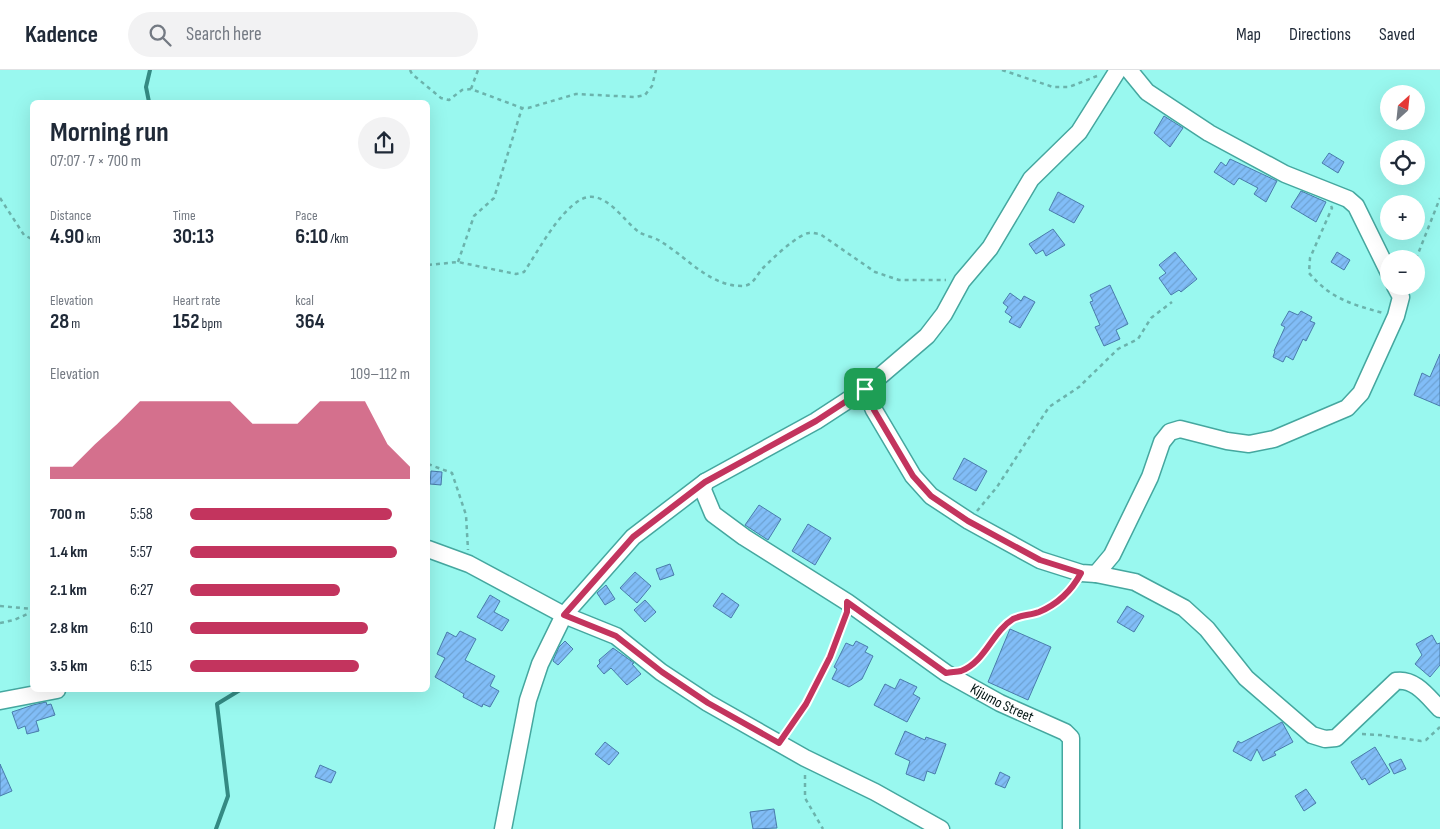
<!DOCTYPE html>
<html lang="en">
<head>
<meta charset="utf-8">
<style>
	body { margin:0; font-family:"Sofia Sans Condensed",sans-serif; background:#f2f2f3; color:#1f2937; height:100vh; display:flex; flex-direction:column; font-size:19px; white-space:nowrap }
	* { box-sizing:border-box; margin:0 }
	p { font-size:16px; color:#747a83 }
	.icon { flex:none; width:28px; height:28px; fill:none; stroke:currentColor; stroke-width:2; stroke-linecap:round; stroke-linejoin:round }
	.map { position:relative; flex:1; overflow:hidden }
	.drawer { position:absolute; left:30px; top:30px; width:400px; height:592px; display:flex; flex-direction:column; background:#fff; border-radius:8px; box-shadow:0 5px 20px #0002 }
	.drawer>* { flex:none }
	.needle { width:32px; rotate:27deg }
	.controls { position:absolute; left:1380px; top:15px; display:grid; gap:10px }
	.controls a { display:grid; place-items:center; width:45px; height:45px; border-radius:50%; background:#fff; box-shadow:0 5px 20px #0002; font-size:25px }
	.pin { position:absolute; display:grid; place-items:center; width:42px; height:42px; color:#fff; margin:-21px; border-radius:10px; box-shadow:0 2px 8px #0006 }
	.round { display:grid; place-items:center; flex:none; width:52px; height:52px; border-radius:26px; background:#f2f2f3 }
	.headline { display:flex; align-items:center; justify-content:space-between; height:85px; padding:0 20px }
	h1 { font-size:28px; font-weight:700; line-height:38px }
	.metrics { display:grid; grid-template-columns:repeat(3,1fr); gap:8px; height:85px; padding:5px 20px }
	.metrics div { display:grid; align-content:center }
	.metrics b { font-size:21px; font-weight:700 }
	.metrics small { font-size:14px; font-weight:400 }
	.metrics p { font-size:14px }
	.chart { height:140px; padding:10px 20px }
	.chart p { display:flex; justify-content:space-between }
	.chart svg { width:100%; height:90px; margin-top:5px; fill:#c3345e; opacity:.7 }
	ul { padding:0 20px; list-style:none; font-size:16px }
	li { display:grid; grid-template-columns:80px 60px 1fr; align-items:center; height:38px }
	li i { height:12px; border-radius:6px; background:#c3345e }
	header { display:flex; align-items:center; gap:30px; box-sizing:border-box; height:70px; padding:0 25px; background:#fff; border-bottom:1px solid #e0e1e3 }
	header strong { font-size:24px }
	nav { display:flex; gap:28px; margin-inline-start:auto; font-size:18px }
	.search { width:350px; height:45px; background:#f2f2f3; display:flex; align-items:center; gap:12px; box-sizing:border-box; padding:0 18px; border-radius:28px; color:#747a83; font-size:19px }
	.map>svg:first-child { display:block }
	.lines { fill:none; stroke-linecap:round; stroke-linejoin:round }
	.stream { stroke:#348a83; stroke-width:4 }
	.building { fill:url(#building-hatch); stroke:#497cab }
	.minor-casing { stroke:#45a79f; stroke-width:19 }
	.path { stroke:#6bb3ac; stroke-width:2.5; stroke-dasharray:4 4; stroke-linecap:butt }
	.minor { stroke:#fff; stroke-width:16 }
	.route-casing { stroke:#fff; stroke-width:10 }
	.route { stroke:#c3345e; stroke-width:6 }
	.labels { text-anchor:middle; stroke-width:4; stroke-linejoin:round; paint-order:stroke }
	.street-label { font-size:15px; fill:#011412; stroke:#c8fef8 }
</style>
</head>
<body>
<header>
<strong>Kadence</strong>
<div class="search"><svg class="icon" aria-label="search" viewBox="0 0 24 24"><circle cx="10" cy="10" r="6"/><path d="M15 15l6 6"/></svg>Search here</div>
<nav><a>Map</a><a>Directions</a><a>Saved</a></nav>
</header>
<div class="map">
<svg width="1440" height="759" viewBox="0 0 1440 759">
	<defs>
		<pattern id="building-hatch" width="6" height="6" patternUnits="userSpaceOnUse" patternTransform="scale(1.25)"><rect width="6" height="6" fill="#81bdf7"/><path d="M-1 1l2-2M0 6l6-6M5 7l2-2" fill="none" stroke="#6ea2d3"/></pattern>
	</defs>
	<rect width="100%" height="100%" fill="#99f8ef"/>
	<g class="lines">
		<!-- stream -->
		<g class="stream">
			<path d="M 149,32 L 146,17 L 150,0"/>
			<path d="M 216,759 L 228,726 L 217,634 L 240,620"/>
		</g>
	</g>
	<!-- building -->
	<g class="building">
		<path d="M 1164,46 L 1183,58 L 1170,77 L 1154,63 Z"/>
		<path d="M 1329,83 L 1344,92 L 1338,103 L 1322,93 Z"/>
		<path d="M 1230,89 L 1277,111 L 1266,132 L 1254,124 L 1258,118 L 1239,108 L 1234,115 L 1214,102 L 1221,92 L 1226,96 Z"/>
		<path d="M 1301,121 L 1326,132 L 1316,152 L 1291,137 Z"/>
		<path d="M 1058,122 L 1084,136 L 1074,153 L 1049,140 Z"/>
		<path d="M 1053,159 L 1065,175 L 1046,186 L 1043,180 L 1036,184 L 1029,174 Z"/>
		<path d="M 1175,182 L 1197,209 L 1181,222 L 1179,220 L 1171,225 L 1159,208 L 1166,203 L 1159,195 Z"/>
		<path d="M 1337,182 L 1350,190 L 1344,200 L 1331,192 Z"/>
		<path d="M 1110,215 L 1128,254 L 1116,260 L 1120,269 L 1104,276 L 1095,257 L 1100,255 L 1090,232 L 1093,231 L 1090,225 Z"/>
		<path d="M 1010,223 L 1021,231 L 1024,226 L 1035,232 L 1020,258 L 1009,252 L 1012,247 L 1005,242 L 1008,237 L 1003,233 Z"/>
		<path d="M 1289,241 L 1298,245 L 1301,241 L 1312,247 L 1310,251 L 1315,253 L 1306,271 L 1303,269 L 1293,290 L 1286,286 L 1283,292 L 1273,287 L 1275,281 L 1274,281 L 1285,257 L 1281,255 Z"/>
		<path d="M 1440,284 L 1440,336 L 1414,325 L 1422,303 L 1430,307 Z"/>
		<path d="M 964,388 L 987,401 L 976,421 L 953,409 Z"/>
		<path d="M 431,401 L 442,402 L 441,415 L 430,414 Z"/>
		<path d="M 759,435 L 781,449 L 768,470 L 745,455 Z"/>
		<path d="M 808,454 L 831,468 L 815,495 L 792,481 Z"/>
		<path d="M 670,494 L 674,505 L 660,510 L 656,499 Z"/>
		<path d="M 635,502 L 651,516 L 637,533 L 620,518 Z"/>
		<path d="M 606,515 L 615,529 L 605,535 L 597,523 Z"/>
		<path d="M 722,523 L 739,535 L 731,548 L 713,536 Z"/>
		<path d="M 490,525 L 500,531 L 494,542 L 509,550 L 502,561 L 477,547 Z"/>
		<path d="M 645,530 L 656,542 L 645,552 L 634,540 Z"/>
		<path d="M 1127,536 L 1144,546 L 1134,562 L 1117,552 Z"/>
		<path d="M 1010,559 L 1051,577 L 1028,630 L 988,612 Z"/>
		<path d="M 460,561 L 476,569 L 465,590 L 495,606 L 490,616 L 499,621 L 490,637 L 483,634 L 482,637 L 463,627 L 464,624 L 435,607 L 445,588 L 437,584 L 447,562 L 456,567 Z"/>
		<path d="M 1432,565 L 1437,574 L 1440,573 L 1440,595 L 1430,607 L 1415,594 L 1422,585 L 1416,574 Z"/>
		<path d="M 565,571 L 573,579 L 558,595 L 553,591 L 559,577 Z"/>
		<path d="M 856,571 L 868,577 L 865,582 L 873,586 L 862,609 L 849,617 L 832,609 L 837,599 L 834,597 L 846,573 L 853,576 Z"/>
		<path d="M 613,578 L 634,593 L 632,594 L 641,604 L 627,615 L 611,598 L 604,604 L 597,596 L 600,593 L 599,590 Z"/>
		<path d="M 900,609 L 917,617 L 913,624 L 920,628 L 907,652 L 874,635 L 885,614 L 895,619 Z"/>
		<path d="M 46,632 L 47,635 L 51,634 L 55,645 L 36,651 L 39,661 L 27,664 L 25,656 L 18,659 L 12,642 L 33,635 Z"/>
		<path d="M 1282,652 L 1293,672 L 1274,682 L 1276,685 L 1263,691 L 1257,679 L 1251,691 L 1233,681 L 1238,671 L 1241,673 Z"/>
		<path d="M 905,661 L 925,670 L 926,667 L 946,674 L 935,704 L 927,701 L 924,711 L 906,704 L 910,691 L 895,684 Z"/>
		<path d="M 605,672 L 619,683 L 609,695 L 595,684 Z"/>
		<path d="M 1375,677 L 1390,702 L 1369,715 L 1365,708 L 1362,710 L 1351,692 Z"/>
		<path d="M 1401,689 L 1406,699 L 1394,704 L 1389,694 Z"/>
		<path d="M 0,694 L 12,721 L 0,726 Z"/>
		<path d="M 320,695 L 336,702 L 331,713 L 315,707 Z"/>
		<path d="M 1000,702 L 1010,707 L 1005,718 L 995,714 Z"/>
		<path d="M 1306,719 L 1316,733 L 1304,741 L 1295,726 Z"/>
		<path d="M 774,739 L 777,758 L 753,759 L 750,742 Z"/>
	</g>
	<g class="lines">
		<!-- minor casing -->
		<g class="minor-casing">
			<g id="minor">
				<path d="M 1129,0 L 1147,22 L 1209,63 L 1285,104 L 1348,129 L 1356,136 L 1389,203"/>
				<path d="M 865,319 L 874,340 L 913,406 L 931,426 L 969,451 L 1040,490 L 1081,503 L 1096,504 L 1135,512 L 1184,538 L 1207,559 L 1246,608 L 1312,665 L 1325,669 L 1336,668 L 1396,611 C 1415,608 1428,627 1440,639"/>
				<path id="s1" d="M 705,412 L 703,420 L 713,444 L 744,467 L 847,532 L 946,603 L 1000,633 L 1065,662 L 1071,668 L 1071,759"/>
				<path d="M 428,479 L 469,494 L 564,545 L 616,566 L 661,602 L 708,633 L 805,688 L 875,722 L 941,759"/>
				<path d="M 1096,504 L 1112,485 L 1150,407 L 1162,372 L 1170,362 L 1180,359 L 1227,371 L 1249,374 L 1274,369 L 1347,338 L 1361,323 L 1396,246 L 1401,227 L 1395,216"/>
				<path d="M 0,631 L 57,620"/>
				<path d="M 503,759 L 528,630 L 540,594 L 564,545 L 633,467 L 705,412 L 816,351 L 865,319 L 927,266 L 944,244 L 962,211 L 990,178 L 1031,109 L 1079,62 L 1118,0"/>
			</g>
		</g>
		<!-- path -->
		<g class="path">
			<path d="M 410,0 L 412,4 L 441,28 L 449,30 L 462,20 L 471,19 L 522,38 L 528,38 L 576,24 L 635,27 L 645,25 L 652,16 L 656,0"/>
			<path d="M 1002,0 L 1053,17 L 1069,17 L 1097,6"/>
			<path d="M 471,19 L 478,0"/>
			<path d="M 0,128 L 24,165 L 32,169"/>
			<path d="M 1331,136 L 1332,138 L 1310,188 L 1309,203 C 1331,229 1351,234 1383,243"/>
			<path d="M 1416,189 L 1440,128"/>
			<path d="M 458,192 L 474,146 L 494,128 L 522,38"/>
			<path d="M 428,195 L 458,192 L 516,204 L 524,202 C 539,180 557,144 580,130 C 604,116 624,152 639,162 C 645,166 654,167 660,171 C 687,187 709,216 742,216 C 754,216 756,205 764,197 C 772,189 798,164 809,163 C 812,162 816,164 820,164 L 875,202 L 899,210 L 946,210"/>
			<path d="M 428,394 L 452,403 L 466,445 L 468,480"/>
			<path d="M 977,441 L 997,417 L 1049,337 L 1079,317 L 1118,279 L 1138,269 L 1151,248 L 1172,232"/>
			<path d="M 0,536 L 32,539"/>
			<path d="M 0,553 L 14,550 L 32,542"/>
			<path d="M 966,597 C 985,586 994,564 1012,551 C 1019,546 1030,545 1038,542 C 1051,537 1065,526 1075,515"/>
			<path d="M 787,661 L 806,634 L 830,587 L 845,548"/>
			<path d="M 1362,664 L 1380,665 L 1421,671 L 1426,670 L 1440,657"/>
			<path d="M 805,705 L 805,728 L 823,759"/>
		</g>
		<!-- minor -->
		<use href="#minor" class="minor"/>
	</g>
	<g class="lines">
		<!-- route casing -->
		<g class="route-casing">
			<path id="route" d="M 865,319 L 874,340 L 913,406 L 931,426 L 968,451 L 1040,490 L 1081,503 C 1072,520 1058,534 1039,542 C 1031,545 1021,545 1013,549 C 992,562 985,592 961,601 C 957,602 951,602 946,603 L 847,532 L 847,542 L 830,587 L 806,634 L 779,673 L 708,633 L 662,602 L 616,566 L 564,545 L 633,467 L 705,412 L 816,351 Z"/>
		</g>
		<!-- route -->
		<use href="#route" class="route"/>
	</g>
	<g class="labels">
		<!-- street labels -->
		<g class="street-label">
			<text dy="5" stroke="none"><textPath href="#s1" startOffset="380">Kijumo Street</textPath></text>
		</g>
	</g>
</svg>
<div class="controls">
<a><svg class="needle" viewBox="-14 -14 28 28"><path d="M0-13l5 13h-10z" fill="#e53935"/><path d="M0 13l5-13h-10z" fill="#747a83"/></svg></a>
<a><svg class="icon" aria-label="locate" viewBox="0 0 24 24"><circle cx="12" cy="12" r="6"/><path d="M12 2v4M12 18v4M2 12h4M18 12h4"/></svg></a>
<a>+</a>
<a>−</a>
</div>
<div class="pin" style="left:865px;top:319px;background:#1e9e55"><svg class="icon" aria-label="arrive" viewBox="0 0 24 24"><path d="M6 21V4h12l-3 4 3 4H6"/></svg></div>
<section class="drawer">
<div class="headline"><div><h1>Morning run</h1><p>07:07 · 7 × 700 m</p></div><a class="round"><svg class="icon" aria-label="share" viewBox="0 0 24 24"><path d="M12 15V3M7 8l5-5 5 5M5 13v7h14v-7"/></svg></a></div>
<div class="metrics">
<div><p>Distance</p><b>4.90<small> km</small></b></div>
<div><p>Time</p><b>30:13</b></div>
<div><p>Pace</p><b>6:10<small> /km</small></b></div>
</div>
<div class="metrics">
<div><p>Elevation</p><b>28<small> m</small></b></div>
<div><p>Heart rate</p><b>152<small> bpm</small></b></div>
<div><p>kcal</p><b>364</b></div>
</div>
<div class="chart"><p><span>Elevation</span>109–112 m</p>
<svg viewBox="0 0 160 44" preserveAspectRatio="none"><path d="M0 44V38L10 38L20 27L30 17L40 6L50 6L60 6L70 6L80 6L90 17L100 17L110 17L120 6L130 6L140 6L150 27L160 38V44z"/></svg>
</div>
<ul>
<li><b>700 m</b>5:58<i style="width:92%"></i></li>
<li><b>1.4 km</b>5:57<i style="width:94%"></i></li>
<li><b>2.1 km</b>6:27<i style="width:68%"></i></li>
<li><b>2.8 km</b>6:10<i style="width:81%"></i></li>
<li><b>3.5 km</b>6:15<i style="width:77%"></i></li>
</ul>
</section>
</div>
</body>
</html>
